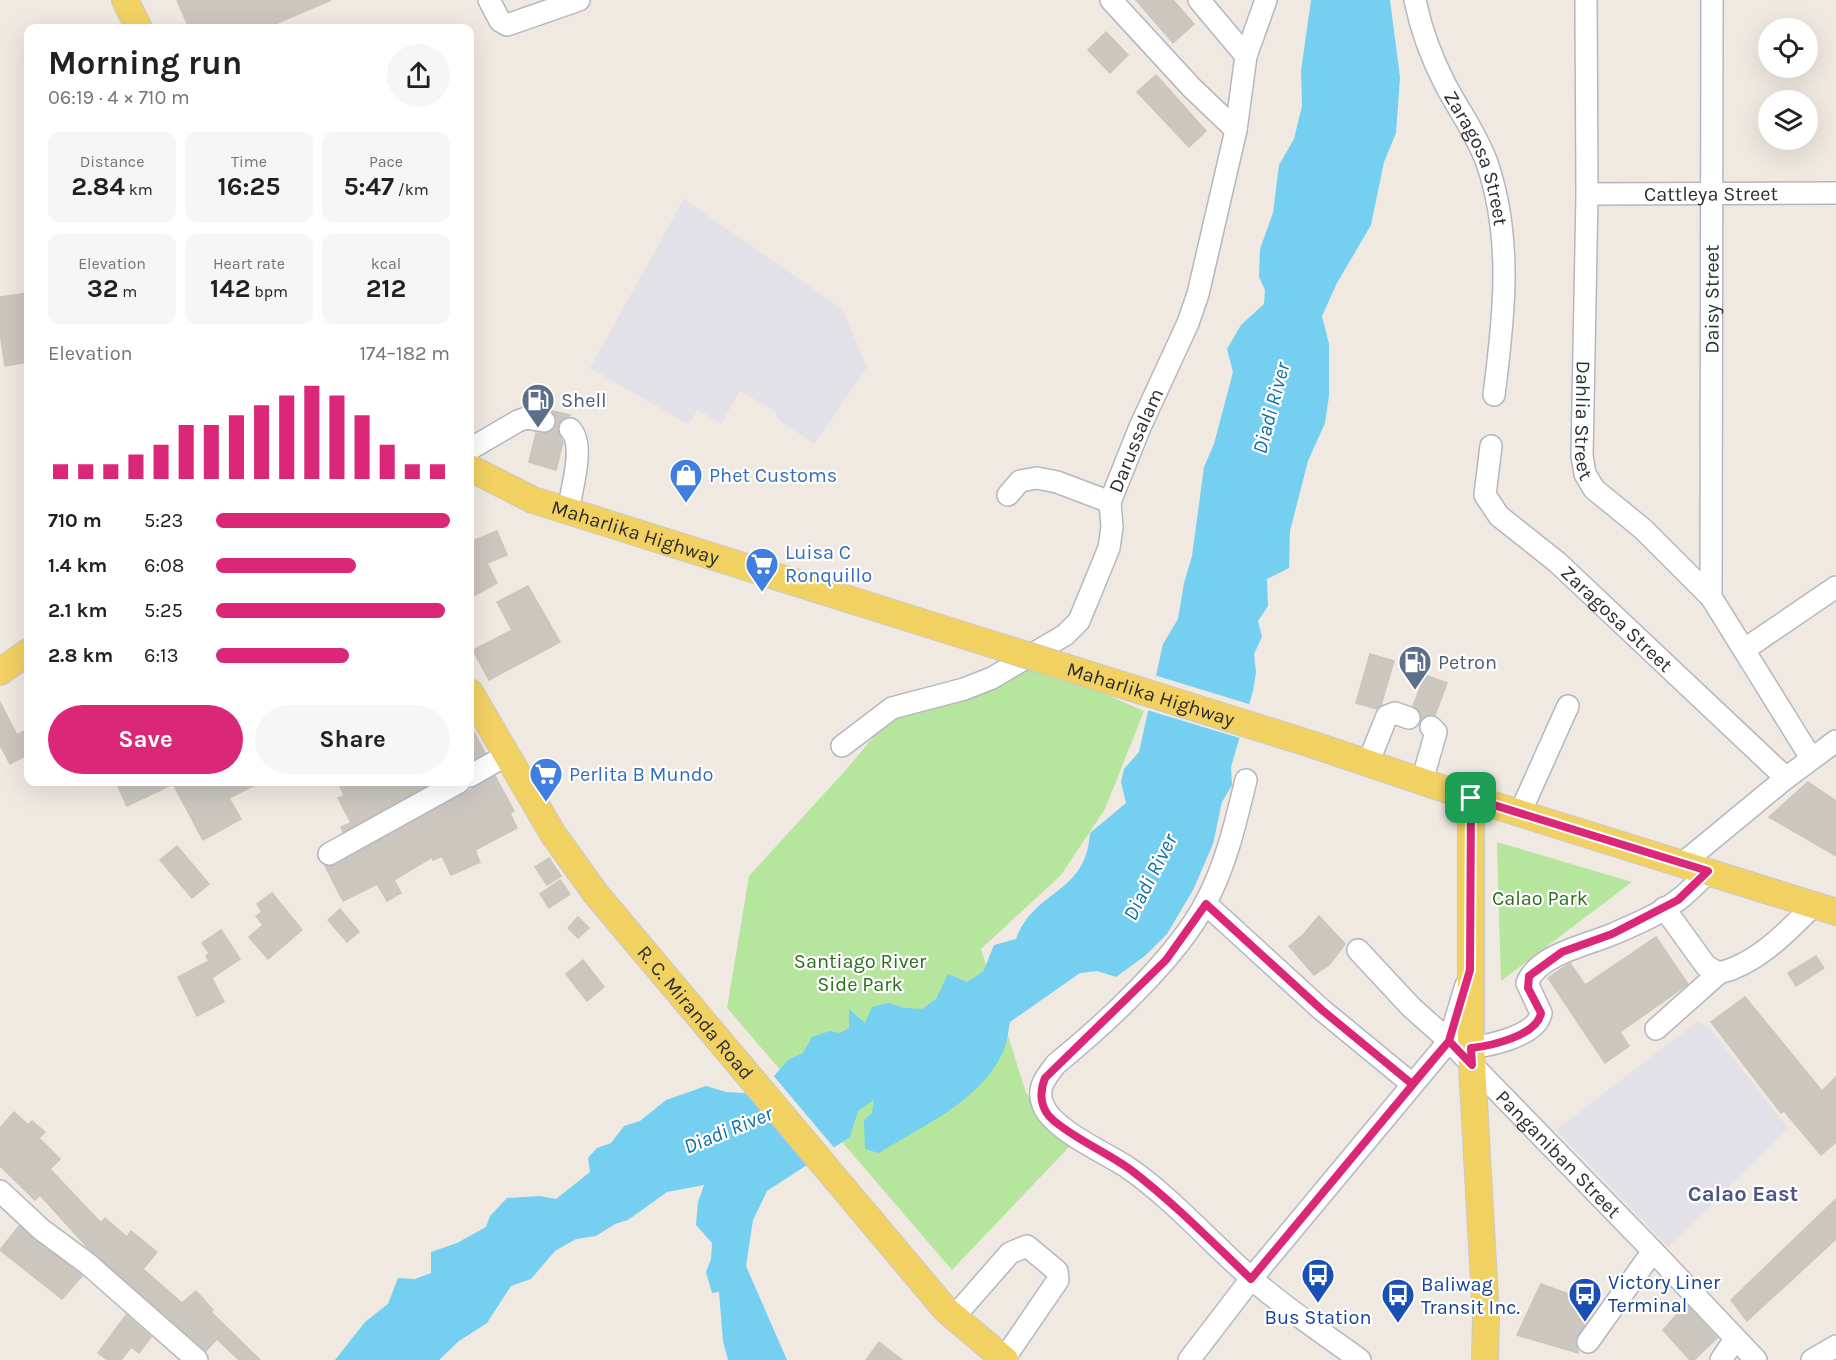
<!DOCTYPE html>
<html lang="en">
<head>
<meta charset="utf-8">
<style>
	body { margin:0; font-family:Karla,sans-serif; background:#f6f6f6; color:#202124; height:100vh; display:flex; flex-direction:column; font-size:22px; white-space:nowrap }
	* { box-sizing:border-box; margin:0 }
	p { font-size:20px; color:#757577 }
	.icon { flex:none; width:33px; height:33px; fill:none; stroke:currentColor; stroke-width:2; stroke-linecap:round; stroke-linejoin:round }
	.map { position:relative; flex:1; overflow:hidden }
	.panel { position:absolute; left:24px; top:24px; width:450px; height:762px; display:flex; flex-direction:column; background:#fff; border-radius:12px; box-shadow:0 6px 24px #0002 }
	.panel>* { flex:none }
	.tools { position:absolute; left:1758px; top:18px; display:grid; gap:12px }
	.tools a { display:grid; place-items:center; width:60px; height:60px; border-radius:50%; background:#fff; box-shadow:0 6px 24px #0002; font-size:30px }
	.pin { position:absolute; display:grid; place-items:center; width:51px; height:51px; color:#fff; margin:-26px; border-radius:12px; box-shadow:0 3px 9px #0006 }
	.round { display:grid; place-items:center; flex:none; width:63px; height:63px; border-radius:32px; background:#f6f6f6 }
	.overview { display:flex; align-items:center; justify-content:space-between; height:102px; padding:0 24px }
	h1 { font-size:33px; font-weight:700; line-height:45px }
	.figures { display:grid; grid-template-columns:repeat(3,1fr); gap:9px; height:102px; padding:6px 24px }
	.figures div { display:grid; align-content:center; border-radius:12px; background:#f6f6f6; text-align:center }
	.figures b { font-size:26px; font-weight:700 }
	.figures small { font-size:16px; font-weight:400 }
	.figures p { font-size:16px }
	.chart { height:168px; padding:12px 24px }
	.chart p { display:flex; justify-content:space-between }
	.chart svg { width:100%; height:108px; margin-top:6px; stroke:#db2777; stroke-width:6 }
	.action { display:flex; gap:12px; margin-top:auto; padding:12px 24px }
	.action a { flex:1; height:69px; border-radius:36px; background:#db2777; color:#fff; font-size:24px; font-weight:700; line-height:69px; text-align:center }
	.action a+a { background:#f6f6f6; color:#202124 }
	ul { padding:0 24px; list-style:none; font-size:20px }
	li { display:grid; grid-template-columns:96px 72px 1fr; align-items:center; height:45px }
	li i { height:15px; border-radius:8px; background:#db2777 }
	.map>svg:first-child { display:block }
	.industrial { fill:#e3e1e8 }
	.green { fill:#b6e59e }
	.water { fill:#75cff0 }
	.pier { fill:#efe9e1 }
	.building { fill:#cbc7bf; stroke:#cbc5ba; stroke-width:1.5 }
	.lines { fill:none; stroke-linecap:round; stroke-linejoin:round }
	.minor-casing { stroke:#b4b7c1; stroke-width:24 }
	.major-casing { stroke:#c9c9c9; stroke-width:28 }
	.minor { stroke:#fff; stroke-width:21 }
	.major { stroke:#f2d163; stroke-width:26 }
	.major-bridge-casing { stroke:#c9c9c9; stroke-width:28; stroke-linecap:butt }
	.major-bridge { stroke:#f2d163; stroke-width:26 }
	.route-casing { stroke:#fff; stroke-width:12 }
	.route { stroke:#db2777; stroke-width:8 }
	.labels { text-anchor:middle; stroke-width:4.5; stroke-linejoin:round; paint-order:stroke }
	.street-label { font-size:20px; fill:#2e2e2e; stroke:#fff }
	.service-label { font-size:20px; fill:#4e5e75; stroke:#fff; text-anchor:start }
	.shop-label { font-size:20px; fill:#366cbe; stroke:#fff; text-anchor:start }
	.park-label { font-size:20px; fill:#2c6e1b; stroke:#fff }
	.transit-label { font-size:20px; fill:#164399; stroke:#fff; text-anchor:start }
	.water-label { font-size:21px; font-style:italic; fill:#0d6fa3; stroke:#fff }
	.quarter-label { font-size:22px; font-weight:bold; fill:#4d5680; stroke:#fff }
</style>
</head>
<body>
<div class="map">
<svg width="1836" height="1360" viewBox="0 0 1836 1360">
	<rect width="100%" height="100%" fill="#efe9e1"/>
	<!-- industrial -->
	<g class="industrial">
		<path d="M 684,199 L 842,309 L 867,367 L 814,444 L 778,419 L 775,411 L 740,391 L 721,424 L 698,410 L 688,424 L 590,368 Z"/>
		<path d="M 1698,1021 L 1710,1029 L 1788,1128 L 1668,1247 L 1556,1130 Z"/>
	</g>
	<!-- green -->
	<g class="green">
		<path d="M 1022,658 L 1144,711 L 1105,809 L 1061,875 L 981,949 L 1026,1093 L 1069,1147 L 952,1270 L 727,1008 L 749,876 L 844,772 L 904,701 L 921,691 Z"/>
		<path d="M 1497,842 L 1632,882 L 1501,981 Z"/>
	</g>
	<!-- water -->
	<path class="water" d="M 1311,0 L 1390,0 L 1400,77 L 1396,133 L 1384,162 L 1371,225 L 1337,283 L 1322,316 L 1329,344 L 1329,396 L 1325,423 L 1308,461 L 1290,531 L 1289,568 L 1267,579 L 1268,606 L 1258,621 L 1262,637 L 1254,654 L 1256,672 L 1253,691 L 1231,767 L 1232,785 L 1222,802 L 1213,844 L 1193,890 L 1167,934 L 1146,955 L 1116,977 L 1097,971 L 1080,973 L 1010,1022 C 1008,1032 1007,1045 1002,1054 C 978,1103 923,1125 879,1153 L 865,1149 L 864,1120 L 872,1113 L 874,1100 L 858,1111 L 850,1137 L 767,1191 L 753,1220 L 746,1266 L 787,1360 L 728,1360 L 723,1341 L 719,1292 L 712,1293 L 706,1272 L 711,1259 L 712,1243 L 696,1225 L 698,1202 L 704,1185 L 667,1192 L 628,1220 L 615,1224 L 596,1236 L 576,1239 L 555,1251 L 531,1279 L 511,1286 L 487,1323 L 459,1341 L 439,1360 L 335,1360 L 365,1322 L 388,1304 L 398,1278 L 415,1279 L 431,1273 L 431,1252 L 457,1243 L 486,1227 L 490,1216 L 507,1198 L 540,1196 L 556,1199 L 590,1172 L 588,1158 L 597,1148 L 611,1143 L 624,1126 L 640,1121 L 666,1100 L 706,1086 L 726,1092 L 758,1094 L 788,1060 L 803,1053 L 812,1037 L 830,1031 L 840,1033 L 849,1028 L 849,1009 L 865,1023 L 872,1007 L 888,1003 L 905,1008 L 922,1009 L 936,999 L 948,974 L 967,982 L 983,972 L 994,945 L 1016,939 C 1035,888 1086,895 1090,833 L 1126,803 L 1121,782 L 1124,769 L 1139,752 L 1163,644 L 1178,619 L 1184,583 L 1192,556 L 1204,467 L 1214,444 L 1233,372 L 1227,349 L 1241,325 L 1264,304 L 1265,290 L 1259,277 L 1260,249 L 1273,213 L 1279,165 L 1294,139 L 1302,106 L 1301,71 Z"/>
	<!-- pier -->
	<g class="pier">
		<path d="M 1154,675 L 1252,705 L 1243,739 L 1147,710 Z"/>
		<path d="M 772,1074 L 836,1150 L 810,1166 L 757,1091 Z"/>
	</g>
	<!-- building -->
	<g class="building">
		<path d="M 177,0 L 331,0 L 266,28 L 189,28 Z"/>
		<path d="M 1136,0 L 1173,0 L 1194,24 L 1173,43 Z"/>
		<path d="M 1106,32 L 1128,55 L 1110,73 L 1088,50 Z"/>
		<path d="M 1156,75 L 1206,131 L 1189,147 L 1137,92 Z"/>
		<path d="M 28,293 L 28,362 L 5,366 L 0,332 L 0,297 Z"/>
		<path d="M 549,410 L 570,415 L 558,424 L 557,430 L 563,442 L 556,470 L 529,462 L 536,433 L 549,433 L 556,424 L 556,416 Z"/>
		<path d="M 497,531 L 507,555 L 487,563 L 497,583 L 470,598 L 470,542 Z"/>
		<path d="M 528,586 L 560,642 L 489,680 L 473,650 L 512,630 L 497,602 Z"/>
		<path d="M 1370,654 L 1394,661 L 1381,705 L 1377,709 L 1356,703 Z"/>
		<path d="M 1425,675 L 1447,683 L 1435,715 L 1428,715 L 1421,719 L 1419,710 L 1413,706 Z"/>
		<path d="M 0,702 L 17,735 L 28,729 L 28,754 L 10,764 L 0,745 Z"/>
		<path d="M 470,724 L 485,753 L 470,762 Z"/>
		<path d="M 495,776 L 514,811 L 510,813 L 517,828 L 475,850 L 480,862 L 451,875 L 442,856 L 433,860 L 432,857 L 394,880 L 401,893 L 387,901 L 377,884 L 343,901 L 325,866 L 335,865 Z"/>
		<path d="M 116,782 L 261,782 L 229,798 L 241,819 L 203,840 L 173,784 L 127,806 Z"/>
		<path d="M 350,782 L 434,782 L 343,832 L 341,827 L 351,823 L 338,798 L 344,796 L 340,786 Z"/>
		<path d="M 1808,782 L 1836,801 L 1836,856 L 1769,817 Z"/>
		<path d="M 177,846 L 209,884 L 192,898 L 160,860 Z"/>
		<path d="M 549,858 L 561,876 L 547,885 L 535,867 Z"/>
		<path d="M 560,880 L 570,894 L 549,908 L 540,894 Z"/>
		<path d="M 272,893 L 302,930 L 268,959 L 249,937 L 263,925 L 256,916 L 262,912 L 257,904 Z"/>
		<path d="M 340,909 L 359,932 L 347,942 L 328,920 Z"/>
		<path d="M 1319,916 L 1345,944 L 1330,964 L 1314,975 L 1289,946 L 1303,935 Z"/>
		<path d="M 578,917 L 589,928 L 578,938 L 568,928 Z"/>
		<path d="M 221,930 L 240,959 L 212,978 L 224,1002 L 197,1016 L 178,977 L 209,961 L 206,956 L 209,953 L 202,943 Z"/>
		<path d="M 1656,937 L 1688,984 L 1620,1032 L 1629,1046 L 1605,1063 L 1548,978 L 1570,963 L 1585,985 Z"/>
		<path d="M 1816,956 L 1824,968 L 1796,986 L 1788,973 Z"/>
		<path d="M 583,960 L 604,987 L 587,1001 L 566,974 Z"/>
		<path d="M 1745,997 L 1822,1091 L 1836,1077 L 1836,1142 L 1821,1155 L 1784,1111 L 1781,1113 L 1711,1022 Z"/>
		<path d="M 14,1112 L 28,1125 L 32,1121 L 45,1132 L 39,1138 L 60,1159 L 50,1169 L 101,1223 L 105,1218 L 127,1237 L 131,1231 L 157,1252 L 143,1269 L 182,1303 L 196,1291 L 213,1310 L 211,1312 L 260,1360 L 239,1360 L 217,1339 L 206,1351 L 87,1247 L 40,1195 L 35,1200 L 0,1166 L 0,1128 Z"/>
		<path d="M 1836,1199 L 1836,1239 L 1747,1321 L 1731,1300 Z"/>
		<path d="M 19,1226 L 82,1276 L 62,1299 L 0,1250 Z"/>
		<path d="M 1541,1284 L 1594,1303 L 1589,1319 L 1575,1340 L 1578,1353 L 1517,1335 Z"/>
		<path d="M 1686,1304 L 1717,1338 L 1694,1360 L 1690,1360 L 1663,1330 Z"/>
		<path d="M 126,1315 L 151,1337 L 139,1353 L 131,1347 L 121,1360 L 108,1360 L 98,1353 Z"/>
		<path d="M 879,1342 L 902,1360 L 866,1360 Z"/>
	</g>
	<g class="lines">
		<!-- minor casing -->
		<g class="minor-casing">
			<g id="minor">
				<path d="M 489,0 L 500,21 L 507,25 L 579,0"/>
				<path d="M 1111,0 L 1192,88 L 1236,130"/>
				<path d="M 1199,0 L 1246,56"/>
				<path id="s1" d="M 1415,0 C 1421,30 1432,59 1446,86 C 1460,112 1477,135 1487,163 C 1513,239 1504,317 1494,395"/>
				<path id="s2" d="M 1586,0 L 1587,194 L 1582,456 L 1585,474 L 1594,489 L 1643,529 L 1711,597 L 1811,758"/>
				<path id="s3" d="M 1587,194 L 1836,193"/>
				<path id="s4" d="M 1491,446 L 1485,495 L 1499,516 L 1557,562 L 1786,778"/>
				<path d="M 470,449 L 518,421 L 526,418 L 544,421"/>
				<path d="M 1008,495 L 1020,481 L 1037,478 L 1057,482 L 1110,502"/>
				<path d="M 568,511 C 571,491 586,444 570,429"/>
				<path id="s5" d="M 1711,597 L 1712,0"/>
				<path d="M 1745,649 L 1836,587"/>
				<path id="s6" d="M 842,746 L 892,708 L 964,689 L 992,678 L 1065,635 L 1079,621 L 1109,548 L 1112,527 L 1110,502 L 1140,427 L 1188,323 L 1198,294 L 1236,130 L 1246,56 L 1266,0"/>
				<path d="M 1368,763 L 1387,716 L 1395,713 L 1409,718"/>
				<path d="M 470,776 L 505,756"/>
				<path d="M 1246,780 C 1236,821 1226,865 1206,902 C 1177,958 1105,1024 1056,1064 C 1046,1077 1036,1088 1043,1105 C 1053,1130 1104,1152 1127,1167 C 1172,1198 1209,1241 1250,1277 C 1283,1307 1323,1333 1360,1360"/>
				<path d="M 1422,781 L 1436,732 L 1431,727"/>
				<path d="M 1520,813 L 1568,706"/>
				<path d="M 329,854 L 459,782"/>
				<path d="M 1683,863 L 1786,778 L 1836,741"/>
				<path d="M 1206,904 L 1322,1010 L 1412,1084"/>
				<path d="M 1664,908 L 1706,966 L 1719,973 C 1757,964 1787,932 1814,905"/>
				<path id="s7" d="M 1358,950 L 1411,1007 L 1449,1041 L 1653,1251 L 1756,1360"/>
				<path d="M 1656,1029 L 1719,973"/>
				<path d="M 1471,1048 C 1490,1045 1537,1036 1541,1013 L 1527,983 C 1538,954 1588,945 1613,934 C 1634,925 1660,914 1678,900 C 1689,892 1699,881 1709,871"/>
				<path d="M 0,1191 L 42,1230 L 88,1264 L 197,1360"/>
				<path d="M 954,1317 L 1010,1253 L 1027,1246 L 1057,1271 L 1058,1280 L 1004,1359"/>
				<path d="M 1588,1342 L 1653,1251"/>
				<path d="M 1189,1360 L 1251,1279 L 1449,1041 L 1466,985"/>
				<path d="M 1721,1360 L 1735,1339"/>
				<path d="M 1812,1360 L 1836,1346"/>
			</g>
		</g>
		<!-- major casing -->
		<g class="major-casing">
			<g id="major">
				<path d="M 125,0 L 139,28"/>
				<path id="s8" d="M 470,468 L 533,500 L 937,627"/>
				<path d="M 0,672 L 28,652"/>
				<path id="s9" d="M 470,692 L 553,834 L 596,894 L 946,1310 L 1005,1360"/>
				<path d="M 1314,745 L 1471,798 L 1836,912"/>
				<path d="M 1471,798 L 1471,1048 L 1486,1318 L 1485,1360"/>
			</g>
		</g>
		<!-- minor -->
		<use href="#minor" class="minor"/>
		<!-- major -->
		<use href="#major" class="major"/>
		<!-- major-bridge casing -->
		<g class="major-bridge-casing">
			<g id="major-bridge">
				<path id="s10" d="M 937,627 L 1314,745"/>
			</g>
		</g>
		<!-- major-bridge -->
		<use href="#major-bridge" class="major-bridge"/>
	</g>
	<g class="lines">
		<!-- route casing -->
		<g class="route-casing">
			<path id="route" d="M 1471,798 L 1470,970 L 1449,1041 L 1412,1084 L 1322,1010 L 1206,904 L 1166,960 L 1045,1078 C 1039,1093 1040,1109 1053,1120 C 1076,1140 1107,1152 1131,1170 C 1174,1203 1212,1242 1251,1279 L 1449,1041 L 1472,1065 L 1471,1048 C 1490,1046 1537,1036 1541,1013 L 1528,988 L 1529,976 L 1562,952 L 1612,934 L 1678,900 L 1708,871 L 1471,798"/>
		</g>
		<!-- route -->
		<use href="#route" class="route"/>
	</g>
	<!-- icons -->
	<defs>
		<g id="fuel-pin" transform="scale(1.725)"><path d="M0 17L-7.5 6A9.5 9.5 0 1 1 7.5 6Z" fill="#5c6f8a" stroke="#fff"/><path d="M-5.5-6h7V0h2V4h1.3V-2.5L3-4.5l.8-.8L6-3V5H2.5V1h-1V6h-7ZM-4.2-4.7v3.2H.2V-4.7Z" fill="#fff"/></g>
		<g id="shop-pin" transform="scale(1.725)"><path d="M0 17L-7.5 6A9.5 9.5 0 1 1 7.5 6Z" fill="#3f7fe0" stroke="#fff"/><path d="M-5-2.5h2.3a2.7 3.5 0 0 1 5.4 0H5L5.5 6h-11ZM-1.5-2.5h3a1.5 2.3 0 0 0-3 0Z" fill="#fff"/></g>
		<g id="supermarket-pin" transform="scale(1.725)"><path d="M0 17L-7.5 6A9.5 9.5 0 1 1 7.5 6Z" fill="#3f7fe0" stroke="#fff"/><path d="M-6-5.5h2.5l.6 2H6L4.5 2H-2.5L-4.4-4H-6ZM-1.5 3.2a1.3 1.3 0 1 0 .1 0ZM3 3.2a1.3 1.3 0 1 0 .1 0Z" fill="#fff"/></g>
		<g id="bus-pin" transform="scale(1.725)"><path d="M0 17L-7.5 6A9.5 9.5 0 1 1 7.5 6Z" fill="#1a4fb4" stroke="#fff"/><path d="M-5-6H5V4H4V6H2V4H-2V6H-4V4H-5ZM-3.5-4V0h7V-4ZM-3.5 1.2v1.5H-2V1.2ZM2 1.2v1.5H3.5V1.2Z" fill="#fff"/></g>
	</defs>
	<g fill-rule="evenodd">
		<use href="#fuel-pin" x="538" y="400"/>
		<use href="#shop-pin" x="686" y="475"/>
		<use href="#supermarket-pin" x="762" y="564"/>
		<use href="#fuel-pin" x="1415" y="662"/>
		<use href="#supermarket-pin" x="546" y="774"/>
		<use href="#bus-pin" x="1318" y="1275"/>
		<use href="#bus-pin" x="1585" y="1294"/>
		<use href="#bus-pin" x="1398" y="1295"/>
	</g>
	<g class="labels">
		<!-- street labels -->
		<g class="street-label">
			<text dy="7" stroke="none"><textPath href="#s1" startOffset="171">Zaragosa Street</textPath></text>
			<text dy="7" stroke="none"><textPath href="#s3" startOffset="124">Cattleya Street</textPath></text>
			<text dy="7" stroke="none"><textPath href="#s5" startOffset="298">Daisy Street</textPath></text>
			<text dy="7" stroke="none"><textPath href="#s2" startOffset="420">Dahlia Street</textPath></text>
			<text dy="7" stroke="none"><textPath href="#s6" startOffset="464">Darussalam</textPath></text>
			<text dy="7" stroke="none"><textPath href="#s8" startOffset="178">Maharlika Highway</textPath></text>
			<text dy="7" stroke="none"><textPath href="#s4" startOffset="231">Zaragosa Street</textPath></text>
			<text dy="7" stroke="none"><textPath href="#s10" startOffset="224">Maharlika Highway</textPath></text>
			<text dy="7" stroke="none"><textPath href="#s9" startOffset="393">R. C. Miranda Road</textPath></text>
			<text dy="7" stroke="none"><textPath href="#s7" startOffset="286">Panganiban Street</textPath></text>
		</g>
		<!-- service labels -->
		<g class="service-label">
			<text x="561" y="407">Shell</text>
			<text x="1438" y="669">Petron</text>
		</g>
		<!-- shop labels -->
		<g class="shop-label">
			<text x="709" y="482">Phet Customs</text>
			<text x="785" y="559">Luisa C<tspan x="785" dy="23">Ronquillo</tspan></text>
			<text x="569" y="781">Perlita B Mundo</text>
		</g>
		<!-- park labels -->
		<g class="park-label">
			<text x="1540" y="905">Calao Park</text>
			<text x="860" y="968">Santiago River<tspan x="860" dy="23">Side Park</tspan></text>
		</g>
		<!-- transit labels -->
		<g class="transit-label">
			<text x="1608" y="1289">Victory Liner<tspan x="1608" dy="23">Terminal</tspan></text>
			<text x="1421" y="1291">Baliwag<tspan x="1421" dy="23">Transit Inc.</tspan></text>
			<text x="1318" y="1324" text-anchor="middle">Bus Station</text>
		</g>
		<!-- water labels -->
		<g class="water-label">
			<text transform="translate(1271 408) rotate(-75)" y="7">Diadi River</text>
			<text transform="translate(1150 877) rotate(-63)" y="7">Diadi River</text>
			<text transform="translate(728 1130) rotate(-22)" y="7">Diadi River</text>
		</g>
		<!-- quarter labels -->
		<g class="quarter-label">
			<text x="1743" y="1201">Calao East</text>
		</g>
	</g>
</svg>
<div class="tools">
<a><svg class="icon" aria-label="locate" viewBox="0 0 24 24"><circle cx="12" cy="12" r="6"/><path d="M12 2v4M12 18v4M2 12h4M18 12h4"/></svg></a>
<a><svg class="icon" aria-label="layers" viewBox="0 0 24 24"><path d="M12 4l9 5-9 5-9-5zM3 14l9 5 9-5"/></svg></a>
</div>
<div class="pin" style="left:1471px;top:798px;background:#1e9e55"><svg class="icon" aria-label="arrive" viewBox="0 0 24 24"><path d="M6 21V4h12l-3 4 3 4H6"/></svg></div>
<section class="panel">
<div class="overview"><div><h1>Morning run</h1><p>06:19 · 4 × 710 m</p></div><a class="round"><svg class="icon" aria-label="share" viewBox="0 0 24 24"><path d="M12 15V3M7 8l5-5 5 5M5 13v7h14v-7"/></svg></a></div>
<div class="figures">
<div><p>Distance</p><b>2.84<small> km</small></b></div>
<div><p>Time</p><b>16:25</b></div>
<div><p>Pace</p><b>5:47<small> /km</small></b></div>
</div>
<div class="figures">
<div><p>Elevation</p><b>32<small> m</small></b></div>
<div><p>Heart rate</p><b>142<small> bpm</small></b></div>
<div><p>kcal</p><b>212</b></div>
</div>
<div class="chart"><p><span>Elevation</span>174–182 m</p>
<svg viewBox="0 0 160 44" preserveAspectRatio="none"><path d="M5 44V38M15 44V38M25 44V38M35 44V34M45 44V30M55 44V22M65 44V22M75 44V18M85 44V14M95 44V10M105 44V6M115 44V10M125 44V18M135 44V30M145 44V38M155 44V38"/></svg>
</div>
<ul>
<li><b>710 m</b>5:23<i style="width:100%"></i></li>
<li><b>1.4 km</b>6:08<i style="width:60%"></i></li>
<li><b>2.1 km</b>5:25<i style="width:98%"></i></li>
<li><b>2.8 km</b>6:13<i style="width:57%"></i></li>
</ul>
<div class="action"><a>Save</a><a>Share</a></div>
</section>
</div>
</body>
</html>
